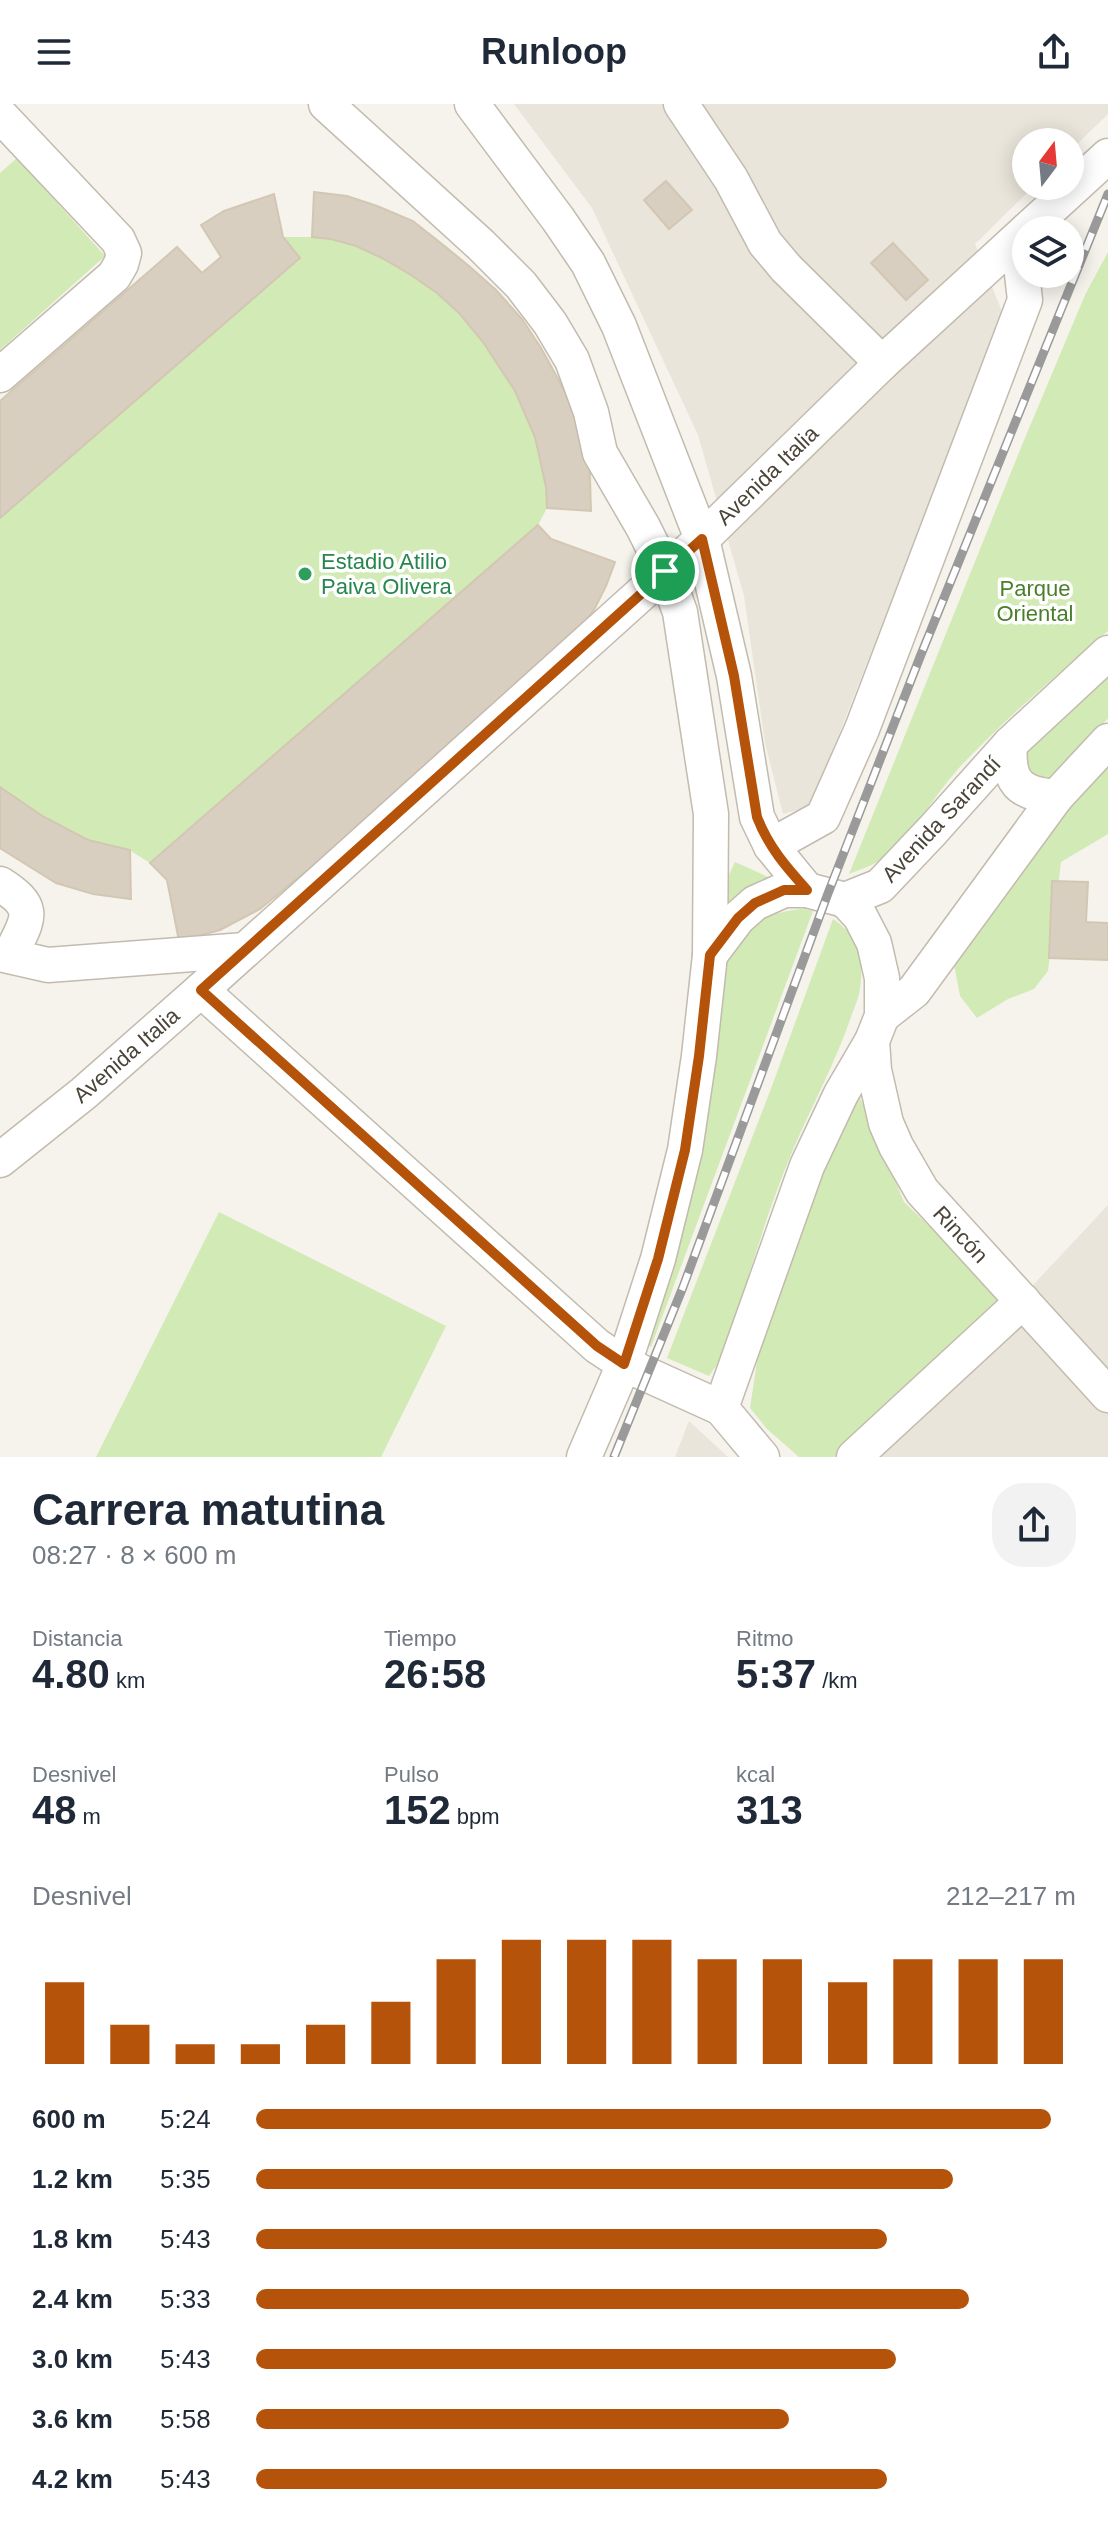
<!DOCTYPE html>
<html lang="es">
<head>
<meta charset="utf-8">
<style>
	body { margin:0; font-family:Arial,sans-serif; background:#f2f2f3; color:#1f2937; height:100vh; display:flex; flex-direction:column; font-size:30px; white-space:nowrap }
	* { box-sizing:border-box; margin:0 }
	p { font-size:26px; color:#747a83 }
	.icon { flex:none; width:44px; height:44px; fill:none; stroke:currentColor; stroke-width:2; stroke-linecap:round; stroke-linejoin:round }
	.map { position:relative; height:1353px; overflow:hidden }
	.drawer { display:flex; flex-direction:column; background:#fff; flex:1 }
	.drawer>* { flex:none }
	.needle { width:52px; rotate:16deg }
	.controls { position:absolute; left:1012px; top:24px; display:grid; gap:16px }
	.controls a { display:grid; place-items:center; width:72px; height:72px; border-radius:50%; background:#fff; box-shadow:0 4px 20px #0003; font-size:40px }
	.pin { position:absolute; display:grid; place-items:center; width:68px; height:68px; color:#fff; margin:-34px; border:4px solid #fff; border-radius:50%; box-shadow:0 2px 8px #0007 }
	.round { display:grid; place-items:center; flex:none; width:84px; height:84px; border-radius:32px; background:#f2f2f3 }
	.summary { display:flex; align-items:center; justify-content:space-between; height:136px; padding:0 32px }
	h1 { font-size:44px; font-weight:800; line-height:60px }
	.stats { display:grid; grid-template-columns:repeat(3,1fr); gap:12px; height:136px; padding:8px 32px }
	.stats div { display:grid; align-content:center }
	.stats b { font-size:40px; font-weight:800 }
	.stats small { font-size:22px; font-weight:400 }
	.stats p { font-size:22px }
	.chart { height:224px; padding:16px 32px }
	.chart p { display:flex; justify-content:space-between }
	.chart svg { width:100%; height:144px; margin-top:8px; stroke:#b45309; stroke-width:6 }
	ul { padding:0 32px; list-style:none; font-size:26px }
	li { display:grid; grid-template-columns:128px 96px 1fr; align-items:center; height:60px }
	li i { height:20px; border-radius:10px; background:#b45309 }
	header { display:flex; justify-content:space-between; align-items:center; height:104px; padding:0 32px; background:#fff; font-size:36px; font-weight:800 }
	.map>svg:first-child { display:block }
	.residential { fill:#eae5da }
	.green { fill:#d2eab5 }
	.building { fill:#d8cfc1; stroke:#d3c7b4; stroke-width:2 }
	.lines { fill:none; stroke-linecap:round; stroke-linejoin:round }
	.minor-casing { stroke:#c2bbae; stroke-width:37 }
	.minor { stroke:#fff; stroke-width:34 }
	.rail-casing { stroke:#9a9a9a; stroke-width:9 }
	.rail { stroke:#fff; stroke-width:6; stroke-dasharray:18; stroke-linecap:butt }
	.route-casing { stroke:#fff; stroke-width:16 }
	.route { stroke:#b45309; stroke-width:10 }
	.leisure-dot { fill:#2e9e5b; stroke:#fff; stroke-width:3 }
	.labels { text-anchor:middle; stroke-width:7; stroke-linejoin:round; paint-order:stroke }
	.street-label { font-size:22px; fill:#4b4439; stroke:#fff }
	.leisure-label { font-size:22px; fill:#27864d; stroke:#fff; text-anchor:start }
	.park-label { font-size:22px; fill:#4a7f2a; stroke:#fff }
</style>
</head>
<body>
<header><svg class="icon" aria-label="menu" viewBox="0 0 24 24"><path d="M4 6h16M4 12h16M4 18h16"/></svg>Runloop<svg class="icon" aria-label="share" viewBox="0 0 24 24"><path d="M12 15V3M7 8l5-5 5 5M5 13v7h14v-7"/></svg></header>
<div class="map">
<svg width="1108" height="1353" viewBox="0 0 1108 1353">
	<rect width="100%" height="100%" fill="#f6f3ec"/>
	<!-- residential -->
	<g class="residential">
		<path d="M 514,0 L 1108,0 L 1108,10 L 1070,47 L 1070,38 L 1026,38 L 1026,82 L 1034,82 L 975,140 L 1003,210 L 811,702 L 783,710 L 765,639 L 744,492 L 698,331 L 592,104 Z"/>
		<path d="M 1108,1101 L 1108,1353 L 872,1353 Z"/>
		<path d="M 689,1317 L 728,1353 L 675,1353 Z"/>
	</g>
	<!-- green -->
	<g class="green">
		<path d="M 17,54 L 105,152 L 0,246 L 0,69 Z"/>
		<path d="M 314,88 C 348,93 383,100 413,118 C 429,127 443,139 457,151 C 521,205 567,268 588,352 C 593,369 591,389 591,407 L 547,404 L 538,421 L 551,435 L 615,458 L 606,482 L 594,506 L 337,742 L 260,805 L 220,826 L 179,837 L 167,776 L 150,759 L 131,747 L 131,795 L 93,790 L 56,779 L 0,744 L 0,297 L 177,143 L 203,169 L 221,153 L 201,121 L 224,107 L 274,90 L 283,133 L 311,133 Z"/>
		<path d="M 1108,148 L 1108,527 C 1057,571 1004,615 958,665 C 931,696 911,733 877,758 C 869,763 858,766 849,770 L 1022,341 L 1085,191 Z"/>
		<path d="M 1108,567 L 1108,614 L 1058,674 L 1042,677 L 1026,665 L 1024,646 Z"/>
		<path d="M 1108,655 L 1108,730 L 1061,758 L 1048,867 L 1034,885 L 1008,895 L 977,914 L 960,892 L 953,855 L 1059,710 Z"/>
		<path d="M 735,758 L 777,777 L 726,805 L 726,777 Z"/>
		<path d="M 804,805 L 813,807 L 651,1243 L 646,1240 L 721,873 C 726,861 729,847 736,837 C 749,816 781,806 804,805 Z"/>
		<path d="M 833,815 C 856,829 865,857 860,884 C 859,894 854,904 851,913 C 835,960 811,1003 792,1048 C 764,1114 746,1184 723,1252 L 709,1272 L 667,1254 L 772,982 Z"/>
		<path d="M 856,984 L 904,1098 L 1004,1194 L 834,1353 L 799,1353 L 767,1325 L 750,1304 L 758,1251 L 800,1110 Z"/>
		<path d="M 219,1108 L 446,1222 L 381,1353 L 96,1353 Z"/>
	</g>
	<!-- building -->
	<g class="building">
		<path d="M 666,77 L 692,106 L 669,125 L 644,96 Z"/>
		<path d="M 314,88 L 347,92 L 377,102 L 413,117 L 469,162 L 496,186 L 522,215 L 541,244 L 569,295 L 589,353 L 591,407 L 547,404 L 546,383 L 535,333 L 515,287 L 483,238 L 460,210 L 437,189 L 411,171 L 382,154 L 356,142 L 331,135 L 312,133 Z"/>
		<path d="M 274,90 L 283,133 L 300,154 L 0,414 L 0,297 L 177,143 L 202,169 L 221,153 L 201,121 L 224,107 Z"/>
		<path d="M 893,139 L 928,176 L 906,196 L 871,159 Z"/>
		<path d="M 538,421 L 551,435 L 615,458 L 606,482 L 594,506 L 576,529 L 337,742 L 260,805 L 220,826 L 179,837 L 167,776 L 150,759 Z"/>
		<path d="M 0,683 L 44,713 L 88,736 L 130,746 L 131,795 L 93,790 L 56,779 L 0,744 Z"/>
		<path d="M 1052,777 L 1088,778 L 1086,818 L 1108,819 L 1108,856 L 1049,854 Z"/>
	</g>
	<g class="lines">
		<!-- minor casing -->
		<g class="minor-casing">
			<g id="minor">
				<path d="M 326,0 L 481,141 L 521,181 L 550,219 L 572,256 L 591,308 L 600,349 L 643,423 L 665,467 L 680,508 L 711,710 L 710,851 L 699,952 L 685,1046 L 658,1155 L 624,1260 L 584,1353"/>
				<path d="M 472,0 L 558,115 L 588,159 L 619,222 L 702,435 L 734,572 L 757,713 L 771,742 L 807,786"/>
				<path d="M 681,0 L 731,75 L 765,139 L 786,164 L 882,259"/>
				<path d="M 0,11 L 118,136 L 124,149 L 121,160 L 114,172 L 0,271"/>
				<path d="M 1027,126 L 1108,52"/>
				<path d="M 1010,640 C 1007,678 1019,690 1056,693"/>
				<path d="M 771,742 L 823,713 L 862,625 L 1025,196 L 1018,135"/>
				<path d="M 0,780 C 40,805 27,815 10,852"/>
				<path d="M 0,850 L 48,861 L 245,846"/>
				<path d="M 710,851 L 738,814 L 755,799 L 784,786 L 807,786 L 845,796 L 880,782 L 933,726 L 1010,640 L 1108,549"/>
				<path d="M 201,886 L 597,1242 L 624,1260 L 721,1304 L 762,1353"/>
				<path d="M 882,912 L 914,887 L 1056,693 L 1108,637"/>
				<path d="M 872,937 L 874,966 L 886,1019 L 896,1042 L 922,1087 L 1108,1291"/>
				<path d="M 0,1056 L 84,989 L 201,886 L 702,435 L 882,259 L 1026,127"/>
				<path d="M 721,1304 L 807,1062 L 841,990 L 872,937 L 882,912 L 882,874 L 874,839 L 860,812 L 845,796"/>
				<path d="M 854,1353 L 1023,1197"/>
			</g>
		</g>
		<!-- minor -->
		<use href="#minor" class="minor"/>
		<!-- rail casing -->
		<g class="rail-casing">
			<path id="rail" d="M 614,1353 L 683,1183 L 827,792 L 920,553 L 1108,90"/>
		</g>
		<!-- rail -->
		<use href="#rail" class="rail"/>
	</g>
	<g class="lines">
		<!-- route casing -->
		<g class="route-casing">
			<path id="route" d="M 702,435 L 734,572 L 757,713 C 768,742 786,763 807,786 L 784,786 L 755,799 L 738,814 L 710,851 L 699,952 L 685,1046 L 658,1155 L 624,1260 L 597,1242 L 201,886 Z"/>
		</g>
		<!-- route -->
		<use href="#route" class="route"/>
	</g>
	<!-- markers -->
	<circle class="leisure-dot" cx="305" cy="470" r="8"/>
	<g class="labels">
		<!-- street labels -->
		<g class="street-label">
			<text transform="translate(767 371) rotate(-44)" y="8">Avenida Italia</text>
			<text transform="translate(941 715) rotate(-47)" y="8">Avenida Sarandí</text>
			<text transform="translate(126 951) rotate(-41)" y="8">Avenida Italia</text>
			<text transform="translate(961 1130) rotate(47)" y="8">Rincón</text>
		</g>
		<!-- leisure labels -->
		<g class="leisure-label">
			<text x="321" y="465">Estadio Atilio<tspan x="321" dy="25">Paiva Olivera</tspan></text>
		</g>
		<!-- park labels -->
		<g class="park-label">
			<text x="1035" y="492">Parque<tspan x="1035" dy="25">Oriental</tspan></text>
		</g>
	</g>
</svg>
<div class="controls">
<a><svg class="needle" viewBox="-14 -14 28 28"><path d="M0-13l5 13h-10z" fill="#e53935"/><path d="M0 13l5-13h-10z" fill="#747a83"/></svg></a>
<a><svg class="icon" aria-label="layers" viewBox="0 0 24 24"><path d="M12 4l9 5-9 5-9-5zM3 14l9 5 9-5"/></svg></a>
</div>
<div class="pin" style="left:665px;top:467px;background:#1e9e55"><svg class="icon" aria-label="arrive" viewBox="0 0 24 24"><path d="M6 21V4h12l-3 4 3 4H6"/></svg></div>
</div>
<section class="drawer">
<div class="summary"><div><h1>Carrera matutina</h1><p>08:27 · 8 × 600 m</p></div><a class="round"><svg class="icon" aria-label="share" viewBox="0 0 24 24"><path d="M12 15V3M7 8l5-5 5 5M5 13v7h14v-7"/></svg></a></div>
<div class="stats">
<div><p>Distancia</p><b>4.80<small> km</small></b></div>
<div><p>Tiempo</p><b>26:58</b></div>
<div><p>Ritmo</p><b>5:37<small> /km</small></b></div>
</div>
<div class="stats">
<div><p>Desnivel</p><b>48<small> m</small></b></div>
<div><p>Pulso</p><b>152<small> bpm</small></b></div>
<div><p>kcal</p><b>313</b></div>
</div>
<div class="chart"><p><span>Desnivel</span>212–217 m</p>
<svg viewBox="0 0 160 44" preserveAspectRatio="none"><path d="M5 44V19M15 44V32M25 44V38M35 44V38M45 44V32M55 44V25M65 44V12M75 44V6M85 44V6M95 44V6M105 44V12M115 44V12M125 44V19M135 44V12M145 44V12M155 44V12"/></svg>
</div>
<ul>
<li><b>600 m</b>5:24<i style="width:97%"></i></li>
<li><b>1.2 km</b>5:35<i style="width:85%"></i></li>
<li><b>1.8 km</b>5:43<i style="width:77%"></i></li>
<li><b>2.4 km</b>5:33<i style="width:87%"></i></li>
<li><b>3.0 km</b>5:43<i style="width:78%"></i></li>
<li><b>3.6 km</b>5:58<i style="width:65%"></i></li>
<li><b>4.2 km</b>5:43<i style="width:77%"></i></li>
</ul>
</section>
</body>
</html>
